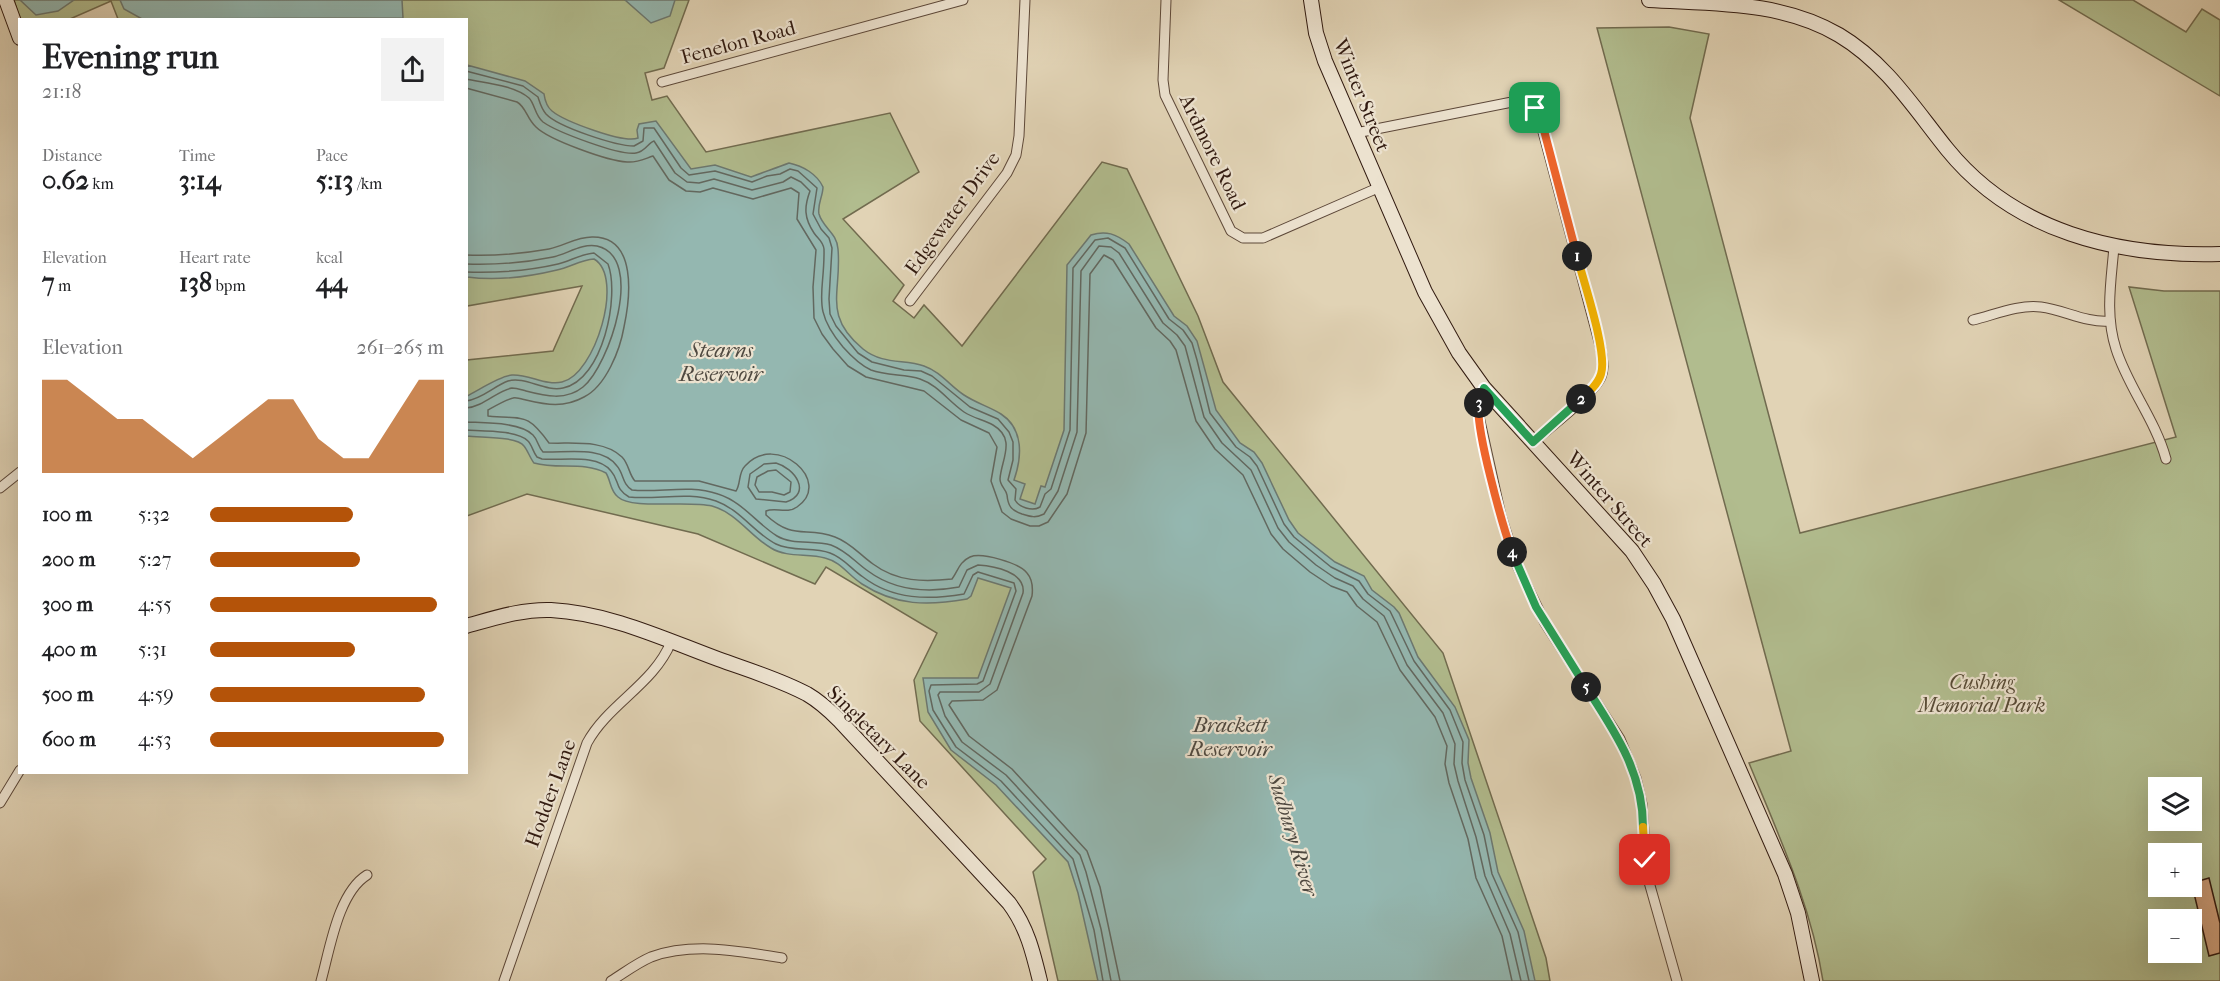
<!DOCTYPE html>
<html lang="en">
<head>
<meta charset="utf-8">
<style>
	body { margin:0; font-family:"IM FELL French Canon",serif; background:#f2f2f2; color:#202124; height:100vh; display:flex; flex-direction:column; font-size:22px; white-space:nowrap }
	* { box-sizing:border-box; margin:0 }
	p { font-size:20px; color:#757577 }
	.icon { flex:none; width:33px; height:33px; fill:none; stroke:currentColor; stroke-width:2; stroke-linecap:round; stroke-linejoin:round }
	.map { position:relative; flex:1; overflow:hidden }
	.details { position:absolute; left:18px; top:18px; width:450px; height:756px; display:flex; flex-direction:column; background:#fff; border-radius:0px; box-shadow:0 6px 24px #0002 }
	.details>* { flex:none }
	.tools { position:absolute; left:2148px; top:777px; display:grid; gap:12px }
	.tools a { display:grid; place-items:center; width:54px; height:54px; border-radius:0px; background:#fff; box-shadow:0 6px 24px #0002; font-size:30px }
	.pin { position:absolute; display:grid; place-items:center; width:51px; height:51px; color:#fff; margin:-26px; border-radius:12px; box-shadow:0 3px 9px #0006 }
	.km { position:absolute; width:30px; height:30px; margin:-15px; border-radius:50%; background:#222; color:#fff; font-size:16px; line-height:30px; text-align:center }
	.round { display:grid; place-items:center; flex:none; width:63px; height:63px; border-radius:0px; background:#f2f2f2 }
	.headline { display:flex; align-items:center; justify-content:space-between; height:102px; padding:0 24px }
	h1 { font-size:33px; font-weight:800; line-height:45px }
	.metrics { display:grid; grid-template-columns:repeat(3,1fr); gap:9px; height:102px; padding:6px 24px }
	.metrics div { display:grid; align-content:center }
	.metrics b { font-size:26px; font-weight:800 }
	.metrics small { font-size:16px; font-weight:400 }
	.metrics p { font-size:16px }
	.chart { height:168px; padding:12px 24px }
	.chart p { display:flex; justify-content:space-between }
	.chart svg { width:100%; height:108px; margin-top:6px; fill:#b45309; opacity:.7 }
	ul { padding:0 24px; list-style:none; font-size:20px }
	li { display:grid; grid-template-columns:96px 72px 1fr; align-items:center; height:45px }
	li i { height:15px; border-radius:8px; background:#b45309 }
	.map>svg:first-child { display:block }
	.green { fill:#b1bc8e; stroke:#716b4f; stroke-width:1.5; fill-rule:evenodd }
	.water { fill:#94b7b0; stroke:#6c7870; stroke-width:1.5 }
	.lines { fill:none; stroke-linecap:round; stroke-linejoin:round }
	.shore { stroke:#626860; stroke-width:1.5 }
	.building { fill:#d2a27e; stroke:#311a10; stroke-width:1.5 }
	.street-casing { stroke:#5d4839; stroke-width:11 }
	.secondary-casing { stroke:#311a10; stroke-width:16 }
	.street { stroke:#ece2cf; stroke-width:9 }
	.secondary { stroke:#ece2cf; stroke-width:14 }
	.split-1-casing { stroke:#fff; stroke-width:12 }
	.split-2-casing { stroke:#fff; stroke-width:12 }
	.split-3-casing { stroke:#fff; stroke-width:12 }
	.split-4-casing { stroke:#fff; stroke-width:12 }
	.split-5-casing { stroke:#fff; stroke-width:12 }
	.split-6-casing { stroke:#fff; stroke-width:12 }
	.split-7-casing { stroke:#fff; stroke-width:12 }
	.split-1 { stroke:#f0652b; stroke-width:8 }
	.split-2 { stroke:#f5b400; stroke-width:8 }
	.split-3 { stroke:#22a559; stroke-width:8 }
	.split-4 { stroke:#f0652b; stroke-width:8 }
	.split-5 { stroke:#22a559; stroke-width:8 }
	.split-6 { stroke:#22a559; stroke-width:8 }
	.split-7 { stroke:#f5b400; stroke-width:8 }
	.labels { text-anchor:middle; stroke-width:4.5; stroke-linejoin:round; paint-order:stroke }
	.street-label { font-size:20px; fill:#311a10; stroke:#ece2cf }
	.park-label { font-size:20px; font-style:italic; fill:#574b36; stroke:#ece2cf }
	.water-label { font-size:21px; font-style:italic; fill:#4f4940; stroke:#ece2cf }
</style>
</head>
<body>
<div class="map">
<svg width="2220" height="981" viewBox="0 0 2220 981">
	<rect width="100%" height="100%" fill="#e1d3b5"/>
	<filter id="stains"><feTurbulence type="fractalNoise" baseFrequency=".00333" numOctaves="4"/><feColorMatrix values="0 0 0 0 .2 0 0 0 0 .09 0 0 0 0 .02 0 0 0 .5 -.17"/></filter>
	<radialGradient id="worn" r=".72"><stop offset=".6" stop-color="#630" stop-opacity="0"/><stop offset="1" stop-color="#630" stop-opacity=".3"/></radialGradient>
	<!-- green -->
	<g class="green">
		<path d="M 14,0 L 689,0 L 664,68 L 645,73 L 652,100 L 667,96 L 706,152 L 890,113 L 919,172 L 843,219 L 904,285 L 893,301 L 914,318 L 924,305 L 962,346 L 1102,162 L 1127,169 L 1198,316 L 1223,382 L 1443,653 L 1546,958 L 1550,981 L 1058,981 L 1033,872 L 1046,859 L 920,721 L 914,680 L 937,633 L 826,567 L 815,584 L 698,534 L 527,494 L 467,516 L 467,360 L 553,351 L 582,286 L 467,306 L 466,20 L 118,19 L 111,1 L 70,19 L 20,20 Z"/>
		<path d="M 2059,0 L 2133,0 L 2186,32 L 2202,9 L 2220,20 L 2220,96 Z"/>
		<path d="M 1669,27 L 1709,34 L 1690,118 L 1800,533 L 2176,437 L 2129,287 L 2164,291 L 2220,291 L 2220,981 L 1823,981 C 1811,904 1778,834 1749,763 L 1791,751 L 1597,28 ZM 2158,788 L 2192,788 L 2192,820 L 2158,820 ZM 2158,854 L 2192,854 L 2192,886 L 2158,886 ZM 2158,920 L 2192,920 L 2192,952 L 2158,952 Z"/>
	</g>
	<!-- water -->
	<g class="water">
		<path d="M 20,0 L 74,0 L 58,11 L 36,15 Z"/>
		<path d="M 120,0 L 402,0 L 403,18 L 142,19 L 124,9 Z"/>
		<path d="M 625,0 L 675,0 L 670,16 L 651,23 Z"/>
		<path d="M 467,65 L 525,81 L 544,94 C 545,101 547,107 552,111 C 564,121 624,144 638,138 L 637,130 L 639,124 L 656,121 L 691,169 L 715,165 L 751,177 C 764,172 776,168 789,163 C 803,166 817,174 823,187 C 823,196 817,205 819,214 C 823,228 837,233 838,249 C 842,292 822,315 863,349 C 883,365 904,359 924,366 C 941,372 950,386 964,395 C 976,403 990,407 1001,414 C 1024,429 1022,457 1014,480 L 1025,484 L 1020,499 L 1035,504 L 1041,486 L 1045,487 L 1064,430 L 1067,265 L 1091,235 C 1106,230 1116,234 1129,244 L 1174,316 L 1187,326 L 1197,341 L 1216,410 L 1240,443 L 1254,452 L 1262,463 L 1289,520 L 1298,533 L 1335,562 L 1364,576 L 1372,590 L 1394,607 L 1399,613 L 1418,657 L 1455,707 L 1469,740 L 1468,763 L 1471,778 L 1490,833 L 1498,872 L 1524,931 L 1535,981 L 1098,981 L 1078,893 L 1068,862 L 996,785 L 951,750 L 928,712 L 923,678 L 978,678 L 1011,588 L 978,578 L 971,596 L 967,599 C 928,606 896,606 862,584 C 848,575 841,562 825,558 C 808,553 787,558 771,548 C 750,536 737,513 712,506 C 688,500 632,510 618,497 C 610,491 611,481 606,473 C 583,461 558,470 534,463 C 530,458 528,451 524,446 C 517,436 479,438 467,436 L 467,396 C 479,390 500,376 512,375 C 529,374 546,386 562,382 C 595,375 625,277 594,259 C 581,260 570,267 557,270 C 528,277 496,281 467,277 Z"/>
	</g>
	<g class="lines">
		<!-- shore -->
		<g class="shore">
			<path d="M 466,71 L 523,86 L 538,97 C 540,103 541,108 546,114 C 558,127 616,146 634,146 L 643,141 L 644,128 L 654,128 L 681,168 L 689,175 L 715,171 L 752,182 L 767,176 L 780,174 L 790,169 L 798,171 L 817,188 L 813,214 L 821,229 L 829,238 L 832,248 L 829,299 L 830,314 L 836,326 L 858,353 L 872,362 L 904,370 L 921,371 L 932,376 L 970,407 L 998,419 L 1009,432 L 1013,442 L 1013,460 L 1008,480 L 1016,489 L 1015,500 C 1019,507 1032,512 1040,507 L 1045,494 L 1051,489 L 1070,430 L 1073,268 L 1095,240 L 1108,238 L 1125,248 L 1169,319 L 1183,330 L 1192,343 L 1197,360 L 1210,413 L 1236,447 L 1250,457 L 1257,466 L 1284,524 L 1294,537 L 1331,567 L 1359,581 L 1368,594 L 1390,611 L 1414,661 L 1450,710 L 1463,742 L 1462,763 L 1465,780 L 1484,835 L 1492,874 L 1518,932 L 1529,981"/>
			<path d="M 466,79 C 485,83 514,85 529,98 C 535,104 535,116 543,122 C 557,132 620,156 636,153 C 645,152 648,143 654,141 L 675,173 L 687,182 L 699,183 L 714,179 L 752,190 L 783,182 L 791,177 L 801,182 L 810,191 C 804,207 804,218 814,233 C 818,239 823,241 824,249 C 825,294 810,308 843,347 C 851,356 860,365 871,370 C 887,376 905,374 920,379 C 938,385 949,402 964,412 C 973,418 984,420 993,425 C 1017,439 1001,460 1000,479 C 1000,486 1006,489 1007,495 C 1008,506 1011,510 1022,514 C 1031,517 1036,518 1044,514 L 1058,491 L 1077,432 L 1081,271 L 1099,246 L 1111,247 L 1119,253 L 1163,323 L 1177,335 L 1185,346 L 1204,417 L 1222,443 L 1251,470 L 1278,528 L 1289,542 L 1316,565 L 1335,578 L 1353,586 L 1363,599 L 1384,616 L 1407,665 L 1443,713 L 1455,744 L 1454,764 L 1458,781 L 1476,837 L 1485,876 L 1510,934 L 1521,981"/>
			<path d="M 466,88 L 517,102 C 526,107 527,119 536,127 C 549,140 608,161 627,162 C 637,163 644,159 653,156 L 669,180 L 686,191 L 700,192 L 713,188 L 753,199 L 791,188 L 799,193 L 797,219 L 816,250 L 813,287 L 814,318 L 822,334 L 833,349 L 848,366 L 866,377 L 924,391 L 961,420 L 989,433 L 997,447 L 991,481 L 1002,512 L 1011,519 L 1030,526 L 1039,526 L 1048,522 L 1067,494 L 1086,433 L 1090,274 L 1104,255 L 1113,260 L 1156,328 L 1170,341 L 1176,350 L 1196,421 L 1215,449 L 1243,475 L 1271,534 L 1283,549 L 1310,572 L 1331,586 L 1347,592 L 1357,606 L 1377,622 L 1400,670 L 1435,717 L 1447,746 L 1445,764 L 1449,783 L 1468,839 L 1476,878 L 1502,936 L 1512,981"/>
			<path d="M 466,255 C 494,256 521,254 549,249 C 564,246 576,237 592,237 C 638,236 630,299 624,327 C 620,350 606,386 584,397 C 564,408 547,405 526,400 C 522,399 516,397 513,398 C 505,400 495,406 488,410 L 488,416 C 523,420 526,411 549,443 C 572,444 603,439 622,457 C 629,464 629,475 635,481 L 699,481 L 736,491 C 741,484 738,473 745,466 C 776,431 834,482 797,507 C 787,514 775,507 766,511 L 766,515 C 794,541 805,526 835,537 C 851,543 859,554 873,564 C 897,582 924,582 952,579 C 958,571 959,562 970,557 C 982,552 1019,563 1027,573 C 1033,580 1033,588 1032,596 L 997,690 L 983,700 L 952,701 L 949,705 L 969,736 L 1012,769 L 1087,851 L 1100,887 L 1120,981"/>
			<path d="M 466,264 C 496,265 524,263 553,257 C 567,254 582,243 597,246 C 646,257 609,366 583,387 C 566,401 545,396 526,391 C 522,390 517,388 512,388 C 498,390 483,407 466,408"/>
			<path d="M 466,272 C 497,273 528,271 558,264 C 570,261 581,254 594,253 L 608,264 C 620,296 603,380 563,388 C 545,392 525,376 508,381 C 494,386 482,399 466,401"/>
			<path d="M 466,422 C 485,423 520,422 533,435 C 538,440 538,447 543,452 C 565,453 602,445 617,466 C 624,474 622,484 632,490 C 660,493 689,484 718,494 C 743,502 756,523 777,536 C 792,545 814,540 831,545 C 847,551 855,562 868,571 C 895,591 927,593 959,587 L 967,570 L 978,565 C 994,566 1026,572 1023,593 L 990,684 L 979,692 L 940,692 L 938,695 L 945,716 L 962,742 L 1006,775 L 1080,855 L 1086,872 L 1101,929 L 1111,981"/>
			<path d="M 466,430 C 481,431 518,430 528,441 C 532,445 533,452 537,457 L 542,459 C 561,461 597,453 611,471 C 620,481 614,488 629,497 C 658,500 688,491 716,501 C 741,510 754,533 776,544 C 792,552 813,547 830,553 C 844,558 851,569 863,577 C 893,600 929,600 964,594 L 973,575 L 978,572 L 1014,583 L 1016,591 L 983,681 L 977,684 L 931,685 L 929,691 L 933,710 L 956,747 L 1001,781 L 1073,859 L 1094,930 L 1103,981"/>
			<path d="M 776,463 C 794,468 813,493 786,502 L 756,499 L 748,487 L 750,474 L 764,464 Z"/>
			<path d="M 776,470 L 791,482 L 790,492 L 784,495 L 772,492 L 759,492 L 755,485 L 757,477 L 768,471 Z"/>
		</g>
	</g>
	<!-- building -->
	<path class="building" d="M 2209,878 L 2220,923 L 2220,953 L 2209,956 L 2192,885 L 2192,883 Z"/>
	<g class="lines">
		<!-- street casing -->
		<g class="street-casing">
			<g id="street">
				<path d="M 1166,0 L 1163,80 L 1165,95 L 1231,231 L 1243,238 L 1263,238 L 1380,187"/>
				<path d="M 662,82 L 963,0"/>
				<path d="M 1356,133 L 1512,102 L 1531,104 L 1538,113 L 1601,349 C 1602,358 1605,368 1601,377 C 1592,396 1550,427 1533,442"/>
				<path d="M 2114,247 C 2111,282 2105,315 2116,349 C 2128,387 2155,419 2166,459"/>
				<path d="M 910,301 L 1007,173 L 1016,155 L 1019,136 L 1025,0"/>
				<path d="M 1973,320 C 1994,315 2019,304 2041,307 C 2065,310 2085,323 2110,321"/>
				<path d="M 1484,388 L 1478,412 L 1501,516 L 1516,563 L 1545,623 L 1620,739 L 1636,778 L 1642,804 L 1647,875 L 1677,981"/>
				<path d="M 0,488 L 20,472"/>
				<path d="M 0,803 L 20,770"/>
				<path d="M 321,981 C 330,949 338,893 367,875"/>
				<path d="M 504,981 L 587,743 C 608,704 654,684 671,642"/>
				<path d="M 611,981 C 624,973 637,963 651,957 C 692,942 741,951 782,958"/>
			</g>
		</g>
		<!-- secondary casing -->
		<g class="secondary-casing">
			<g id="secondary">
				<path d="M 6,0 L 20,38"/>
				<path d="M 1311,0 L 1316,33 L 1325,61 L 1425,292 L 1459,353 L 1484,388 L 1632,551 L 1654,584 L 1673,619 L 1785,874 L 1798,913 L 1812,981"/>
				<path d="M 1649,0 C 1714,4 1781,1 1839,35 C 1886,63 1914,108 1947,149 C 2014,232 2118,257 2220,254"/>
				<path d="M 466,626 C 495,618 522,609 551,610 C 609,613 664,639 718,659 C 748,670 779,679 807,694 C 819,701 829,710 839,720 L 1009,903 C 1027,927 1033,952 1040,981"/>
			</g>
		</g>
		<!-- street -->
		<use href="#street" class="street"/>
		<!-- secondary -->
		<use href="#secondary" class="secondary"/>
	</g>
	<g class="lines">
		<!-- split-1 casing -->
		<g class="split-1-casing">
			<path id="split-1" d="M 1535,108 L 1541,119 L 1577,256"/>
		</g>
		<!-- split-2 casing -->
		<g class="split-2-casing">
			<path id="split-2" d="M 1577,256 C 1583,280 1608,353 1601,374 C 1598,384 1589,392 1581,399"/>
		</g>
		<!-- split-3 casing -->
		<g class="split-3-casing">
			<path id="split-3" d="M 1479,403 L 1484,388 L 1533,442 L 1581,399"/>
		</g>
		<!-- split-4 casing -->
		<g class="split-4-casing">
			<path id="split-4" d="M 1479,403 C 1474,425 1503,527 1512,552"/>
		</g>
		<!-- split-5 casing -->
		<g class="split-5-casing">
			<path id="split-5" d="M 1512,552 L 1536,607 L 1586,687"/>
		</g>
		<!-- split-6 casing -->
		<g class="split-6-casing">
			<path id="split-6" d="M 1586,687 C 1615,732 1643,772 1643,827"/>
		</g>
		<!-- split-7 casing -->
		<g class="split-7-casing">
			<path id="split-7" d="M 1643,827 L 1645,860"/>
		</g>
		<!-- split-1 -->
		<use href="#split-1" class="split-1"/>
		<!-- split-2 -->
		<use href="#split-2" class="split-2"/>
		<!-- split-3 -->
		<use href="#split-3" class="split-3"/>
		<!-- split-4 -->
		<use href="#split-4" class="split-4"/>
		<!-- split-5 -->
		<use href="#split-5" class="split-5"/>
		<!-- split-6 -->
		<use href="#split-6" class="split-6"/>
		<!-- split-7 -->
		<use href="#split-7" class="split-7"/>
	</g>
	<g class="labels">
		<!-- street labels -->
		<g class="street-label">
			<text transform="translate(738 42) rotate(-15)" y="7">Fenelon Road</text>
			<text transform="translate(1362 95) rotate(68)" y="7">Winter Street</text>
			<text transform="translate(1213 152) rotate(64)" y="7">Ardmore Road</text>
			<text transform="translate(952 213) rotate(-54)" y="7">Edgewater Drive</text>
			<text transform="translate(1610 499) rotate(49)" y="7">Winter Street</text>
			<text transform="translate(879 737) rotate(45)" y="7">Singletary Lane</text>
			<text transform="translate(550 793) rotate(-70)" y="7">Hodder Lane</text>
		</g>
		<!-- park labels -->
		<g class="park-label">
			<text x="1982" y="689">Cushing<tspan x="1982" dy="23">Memorial Park</tspan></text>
		</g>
		<!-- water labels -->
		<g class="water-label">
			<text x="721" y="357">Stearns<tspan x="721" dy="24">Reservoir</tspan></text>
			<text x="1230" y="732">Brackett<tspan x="1230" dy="24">Reservoir</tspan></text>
			<text transform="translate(1293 835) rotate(73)" y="7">Sudbury River</text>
		</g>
	</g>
	<rect width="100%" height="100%" filter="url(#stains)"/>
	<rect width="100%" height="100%" fill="url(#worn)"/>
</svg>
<div class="tools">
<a><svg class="icon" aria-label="layers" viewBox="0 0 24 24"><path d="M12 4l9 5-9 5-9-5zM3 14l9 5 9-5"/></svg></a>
<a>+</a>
<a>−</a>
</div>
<div class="pin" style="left:1535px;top:108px;background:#1e9e55"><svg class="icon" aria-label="arrive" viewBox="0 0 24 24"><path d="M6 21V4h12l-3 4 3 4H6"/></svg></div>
<div class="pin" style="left:1645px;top:860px;background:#d93025"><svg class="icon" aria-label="check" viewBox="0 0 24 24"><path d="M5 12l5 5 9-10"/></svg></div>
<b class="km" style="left:1577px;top:256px">1</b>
<b class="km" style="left:1581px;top:399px">2</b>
<b class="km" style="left:1479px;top:403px">3</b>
<b class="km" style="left:1512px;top:552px">4</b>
<b class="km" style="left:1586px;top:687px">5</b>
<section class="details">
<div class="headline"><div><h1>Evening run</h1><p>21:18</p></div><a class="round"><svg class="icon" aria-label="share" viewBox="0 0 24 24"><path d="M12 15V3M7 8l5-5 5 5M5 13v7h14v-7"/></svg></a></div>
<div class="metrics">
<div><p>Distance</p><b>0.62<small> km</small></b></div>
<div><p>Time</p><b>3:14</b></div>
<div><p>Pace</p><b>5:13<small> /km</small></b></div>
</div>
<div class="metrics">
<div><p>Elevation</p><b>7<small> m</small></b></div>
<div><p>Heart rate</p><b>138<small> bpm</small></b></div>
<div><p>kcal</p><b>44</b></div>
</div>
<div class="chart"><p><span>Elevation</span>261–265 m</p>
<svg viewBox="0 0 160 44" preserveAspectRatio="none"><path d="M0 44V6L10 6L20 14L30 22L40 22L50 30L60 38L70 30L80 22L90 14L100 14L110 30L120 38L130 38L140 22L150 6L160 6V44z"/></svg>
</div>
<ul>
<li><b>100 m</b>5:32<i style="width:61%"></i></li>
<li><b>200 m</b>5:27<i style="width:64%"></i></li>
<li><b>300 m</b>4:55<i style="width:97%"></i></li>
<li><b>400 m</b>5:31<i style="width:62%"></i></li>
<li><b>500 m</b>4:59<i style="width:92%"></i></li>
<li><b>600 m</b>4:53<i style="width:100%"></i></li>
</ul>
</section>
</div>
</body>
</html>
